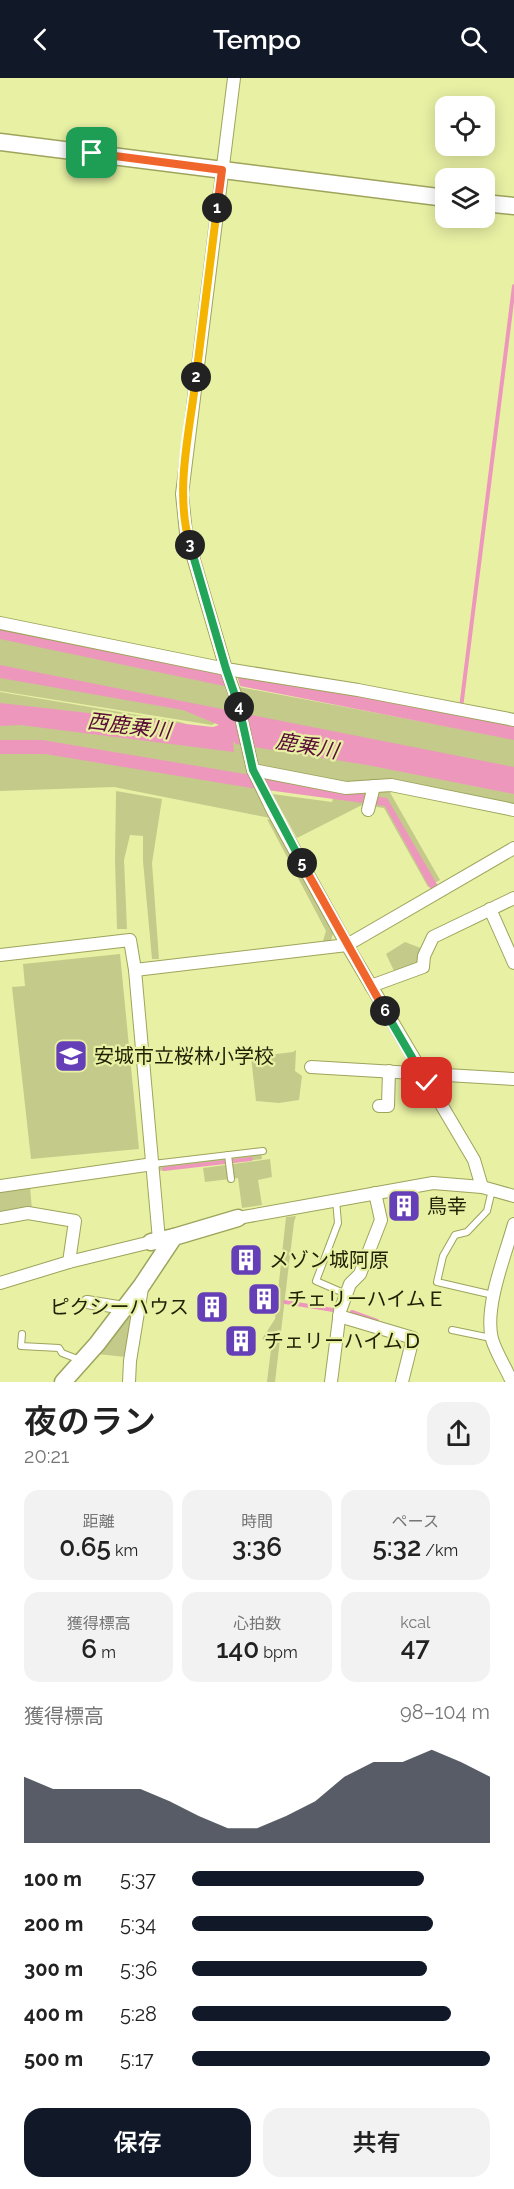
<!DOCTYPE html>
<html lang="ja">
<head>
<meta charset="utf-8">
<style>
	body { margin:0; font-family:Raleway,"Noto Sans JP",sans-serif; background:#f2f2f2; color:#222; height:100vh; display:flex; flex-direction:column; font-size:22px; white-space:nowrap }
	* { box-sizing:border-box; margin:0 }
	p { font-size:20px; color:#767676 }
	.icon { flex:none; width:33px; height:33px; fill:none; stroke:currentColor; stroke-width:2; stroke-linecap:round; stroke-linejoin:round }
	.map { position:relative; height:1304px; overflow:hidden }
	.panel { display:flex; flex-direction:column; background:#fff; flex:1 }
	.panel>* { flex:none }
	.controls { position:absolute; left:435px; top:18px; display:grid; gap:12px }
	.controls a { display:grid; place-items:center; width:60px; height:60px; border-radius:12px; background:#fff; box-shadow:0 3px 15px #0003; font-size:30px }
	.pin { position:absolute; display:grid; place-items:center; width:51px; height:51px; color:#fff; margin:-26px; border-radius:12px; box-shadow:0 3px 9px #0006 }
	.km { position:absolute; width:30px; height:30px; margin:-15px; border-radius:50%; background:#222; color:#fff; font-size:16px; line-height:30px; text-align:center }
	.round { display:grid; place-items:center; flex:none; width:63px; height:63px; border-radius:18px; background:#f2f2f2 }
	.summary { display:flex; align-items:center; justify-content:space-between; height:102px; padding:0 24px }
	h1 { font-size:33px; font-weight:600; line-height:45px }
	.stats { display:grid; grid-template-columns:repeat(3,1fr); gap:9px; height:102px; padding:6px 24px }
	.stats div { display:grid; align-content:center; border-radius:15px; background:#f2f2f2; text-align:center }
	.stats b { font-size:26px; font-weight:600 }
	.stats small { font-size:16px; font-weight:400 }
	.stats p { font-size:16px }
	.chart { height:168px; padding:12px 24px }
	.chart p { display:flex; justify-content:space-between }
	.chart svg { width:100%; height:108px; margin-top:6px; fill:#111827; opacity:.7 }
	.cta { display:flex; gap:12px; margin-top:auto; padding:12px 24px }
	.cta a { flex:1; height:69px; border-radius:18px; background:#111827; color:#fff; font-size:24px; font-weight:600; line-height:69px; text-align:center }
	.cta a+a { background:#f2f2f2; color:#222 }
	ul { padding:0 24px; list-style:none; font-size:20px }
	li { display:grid; grid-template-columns:96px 72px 1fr; align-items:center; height:45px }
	li i { height:15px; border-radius:8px; background:#111827 }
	header { display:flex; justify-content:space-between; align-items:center; height:78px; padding:0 24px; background:#111827; color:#fff; font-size:27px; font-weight:600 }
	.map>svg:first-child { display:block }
	.green { fill:#c4ca8a }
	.water { fill:#ee97bd }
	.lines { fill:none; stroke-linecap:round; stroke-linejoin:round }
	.stream { stroke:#ee97bd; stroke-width:4 }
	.lane-casing { stroke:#9ea45b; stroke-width:8 }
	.street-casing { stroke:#9ea45b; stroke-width:14 }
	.secondary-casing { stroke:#9ea45b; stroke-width:19 }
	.lane { stroke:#fff; stroke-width:6 }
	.street { stroke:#fff; stroke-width:12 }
	.secondary { stroke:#fff; stroke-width:16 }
	.split-1-casing { stroke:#fff; stroke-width:12 }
	.split-2-casing { stroke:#fff; stroke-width:12 }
	.split-3-casing { stroke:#fff; stroke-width:12 }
	.split-4-casing { stroke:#fff; stroke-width:12 }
	.split-5-casing { stroke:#fff; stroke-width:12 }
	.split-6-casing { stroke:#fff; stroke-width:12 }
	.split-7-casing { stroke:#fff; stroke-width:12 }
	.split-1 { stroke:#f0652b; stroke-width:8 }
	.split-2 { stroke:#f5b400; stroke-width:8 }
	.split-3 { stroke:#f5b400; stroke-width:8 }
	.split-4 { stroke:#22a559; stroke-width:8 }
	.split-5 { stroke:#22a559; stroke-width:8 }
	.split-6 { stroke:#f0652b; stroke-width:8 }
	.split-7 { stroke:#22a559; stroke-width:8 }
	.labels { text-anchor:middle; stroke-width:4.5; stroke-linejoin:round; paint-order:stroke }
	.poi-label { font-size:20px; fill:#1f2103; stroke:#e8f0a4; text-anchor:start }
	.water-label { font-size:21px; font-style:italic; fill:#5a0d37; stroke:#e8f0a4 }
</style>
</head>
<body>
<header><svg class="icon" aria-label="back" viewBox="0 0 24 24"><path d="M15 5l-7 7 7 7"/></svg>Tempo<svg class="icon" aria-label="search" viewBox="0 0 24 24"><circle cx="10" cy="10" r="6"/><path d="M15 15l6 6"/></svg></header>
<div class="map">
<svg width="514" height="1304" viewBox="0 0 514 1304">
	<rect width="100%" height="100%" fill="#e8f0a4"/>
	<!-- green -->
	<g class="green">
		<path d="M 0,548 L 224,592 L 235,632 L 212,647 L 0,613 Z"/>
		<path d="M 239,609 L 514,661 L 514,728 L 352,706 L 257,688 Z"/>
		<path d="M 0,614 L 180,644 L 241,664 L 270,740 L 114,709 L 0,713 Z"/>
		<path d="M 335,711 L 388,711 L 440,802 L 428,809 L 384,730 L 362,727 L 297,760 L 272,716 L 332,724 Z"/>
		<path d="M 116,713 L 162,721 L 152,785 L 159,881 L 152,881 L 143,783 L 143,758 L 130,757 L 124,782 L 127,851 L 117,851 L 115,783 Z"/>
		<path d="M 267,741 L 271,742 L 334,852 L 330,866 L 314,867 L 323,863 L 326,853 Z"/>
		<path d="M 405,864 L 423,871 L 418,885 L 395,895 L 386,876 Z"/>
		<path d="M 120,876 L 139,1071 L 31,1081 L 12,909 L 25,908 L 23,886 Z"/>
		<path d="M 296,972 L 295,993 L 302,998 L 299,1022 L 279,1025 L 256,1023 L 251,979 L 293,974 Z"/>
		<path d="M 261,1075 L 262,1081 L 158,1093 L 158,1089 Z"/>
		<path d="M 270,1081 L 272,1099 L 258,1102 L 262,1127 L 242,1130 L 238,1100 L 205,1104 L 203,1090 Z"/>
		<path d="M 30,1108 L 32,1133 L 0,1136 L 0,1113 Z"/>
		<path d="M 296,1138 L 294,1144 L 275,1304 L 267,1304 L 272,1263 L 262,1261 L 275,1241 L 286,1139 Z"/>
		<path d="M 127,1236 L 132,1239 L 126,1279 L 97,1276 Z"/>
	</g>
	<!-- water -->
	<g class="water">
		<path d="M 0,550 L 225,595 L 229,609 L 0,561 Z"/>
		<path d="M 0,587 L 514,689 L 514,716 L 367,687 L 236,666 L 233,663 L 234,674 L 20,647 L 0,648 L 0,625 L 213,649 L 219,647 L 183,632 L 0,600 Z"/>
		<path d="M 237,596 L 514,644 L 514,662 L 240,608 Z"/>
		<path d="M 0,662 L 42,662 L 251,697 L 257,711 L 45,676 L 0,676 Z"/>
		<path d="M 261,699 L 387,720 L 438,808 L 431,812 L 385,728 L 267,712 Z"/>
	</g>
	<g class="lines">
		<!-- stream -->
		<g class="stream">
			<path d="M 461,630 L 514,208"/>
			<path d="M 164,1091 L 251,1081"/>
			<path d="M 285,1224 L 333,1232"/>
			<path d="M 352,1234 L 377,1243"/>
		</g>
		<!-- lane casing -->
		<g class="lane-casing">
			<g id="lane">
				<path d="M 228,1077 L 231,1101"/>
				<path d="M 153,1086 L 263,1073"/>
				<path d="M 492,1112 L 487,1133 L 467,1154 L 455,1157 L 443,1178 L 437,1204 L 493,1217"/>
				<path d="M 336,1122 L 338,1145 L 316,1203 L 346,1216"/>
				<path d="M 452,1252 L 491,1260"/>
				<path d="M 22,1256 L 21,1268 L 59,1270 L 62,1275 L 80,1282"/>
			</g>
		</g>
		<!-- street casing -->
		<g class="street-casing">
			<g id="street">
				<path d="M 234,0 L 182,416 L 186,455 L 226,591 L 237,622 L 253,692 L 273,733 L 347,867 L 474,1082 L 482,1109"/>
				<path d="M 0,545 L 226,591 L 358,612 L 514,642"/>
				<path d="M 253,692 L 346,710 L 391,707 L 514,732"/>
				<path d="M 368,732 L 374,708"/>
				<path d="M 490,831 L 514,885"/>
				<path d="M 0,877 L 130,862 L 135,892 L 159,1162"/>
				<path d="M 135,892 L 347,867 L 514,770"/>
				<path d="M 371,908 L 423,889 L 424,878 L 433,859 L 514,820"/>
				<path d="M 311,989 L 514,1001"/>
				<path d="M 379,1028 L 388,1028 L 389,993"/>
				<path d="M 0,1108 L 153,1086"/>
				<path d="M 0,1140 L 28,1135 L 75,1143 L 69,1184"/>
				<path d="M 238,1140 L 433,1105 L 482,1109 L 514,1118"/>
				<path d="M 0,1205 L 69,1184 L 151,1164"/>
				<path d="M 87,1224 L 124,1230"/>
				<path d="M 339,1238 L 413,1260 L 402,1304"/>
				<path d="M 129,1304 L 130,1283 L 142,1210"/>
				<path d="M 331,1304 L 340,1233 L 350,1206 L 360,1196 L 381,1142 L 375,1115"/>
				<path d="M 512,1304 C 506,1290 496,1275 492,1261 C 484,1229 505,1178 514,1146"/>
			</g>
		</g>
		<!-- secondary casing -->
		<g class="secondary-casing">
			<g id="secondary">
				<path d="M 0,64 L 446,120"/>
				<path d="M 484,125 L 514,128"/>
				<path d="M 151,1164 L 174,1159"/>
				<path d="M 63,1304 L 97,1266 L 142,1207 L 174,1159 L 238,1140"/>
			</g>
		</g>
		<!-- lane -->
		<use href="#lane" class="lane"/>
		<!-- street -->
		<use href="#street" class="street"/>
		<!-- secondary -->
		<use href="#secondary" class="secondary"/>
	</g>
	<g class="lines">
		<!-- split-1 casing -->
		<g class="split-1-casing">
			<path id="split-1" d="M 92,75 L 222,92 L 217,130"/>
		</g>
		<!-- split-2 casing -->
		<g class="split-2-casing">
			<path id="split-2" d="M 196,299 L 217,130"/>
		</g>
		<!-- split-3 casing -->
		<g class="split-3-casing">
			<path id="split-3" d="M 190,467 C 174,413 190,353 196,299"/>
		</g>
		<!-- split-4 casing -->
		<g class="split-4-casing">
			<path id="split-4" d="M 190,467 L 226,591 L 239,629"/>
		</g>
		<!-- split-5 casing -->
		<g class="split-5-casing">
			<path id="split-5" d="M 239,629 L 253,692 L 302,785"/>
		</g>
		<!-- split-6 casing -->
		<g class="split-6-casing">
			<path id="split-6" d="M 302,785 L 385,933"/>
		</g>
		<!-- split-7 casing -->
		<g class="split-7-casing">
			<path id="split-7" d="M 385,933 L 427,1005"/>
		</g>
		<!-- split-1 -->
		<use href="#split-1" class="split-1"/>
		<!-- split-2 -->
		<use href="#split-2" class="split-2"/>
		<!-- split-3 -->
		<use href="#split-3" class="split-3"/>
		<!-- split-4 -->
		<use href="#split-4" class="split-4"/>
		<!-- split-5 -->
		<use href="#split-5" class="split-5"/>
		<!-- split-6 -->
		<use href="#split-6" class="split-6"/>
		<!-- split-7 -->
		<use href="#split-7" class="split-7"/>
	</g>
	<!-- icons -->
	<defs>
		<g id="school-square" transform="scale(1.725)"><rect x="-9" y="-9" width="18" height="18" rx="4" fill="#653fb7" stroke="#e8f0a4"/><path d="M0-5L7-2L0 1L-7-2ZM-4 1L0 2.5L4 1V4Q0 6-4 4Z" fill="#fff"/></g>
		<g id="building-square" transform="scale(1.725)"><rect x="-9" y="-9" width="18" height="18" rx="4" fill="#653fb7" stroke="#e8f0a4"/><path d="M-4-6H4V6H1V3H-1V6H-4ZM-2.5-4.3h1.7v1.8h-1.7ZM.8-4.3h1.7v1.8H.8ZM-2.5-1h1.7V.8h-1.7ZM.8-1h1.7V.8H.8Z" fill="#fff"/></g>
	</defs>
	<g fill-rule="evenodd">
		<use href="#school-square" x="71" y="978"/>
		<use href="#building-square" x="404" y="1128"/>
		<use href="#building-square" x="246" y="1182"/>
		<use href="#building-square" x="264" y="1221"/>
		<use href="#building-square" x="212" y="1229"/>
		<use href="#building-square" x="241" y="1263"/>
	</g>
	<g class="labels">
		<!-- poi labels -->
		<g class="poi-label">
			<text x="94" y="985">安城市立桜林小学校</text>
			<text x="427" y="1135">鳥幸</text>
			<text x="269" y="1189">メゾン城阿原</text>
			<text x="287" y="1228">チェリーハイムＥ</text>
			<text x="189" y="1236" text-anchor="end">ピクシーハウス</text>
			<text x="264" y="1270">チェリーハイムＤ</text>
		</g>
		<!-- water labels -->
		<g class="water-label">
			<text transform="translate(129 648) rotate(7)" y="7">西鹿乗川</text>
			<text transform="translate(307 668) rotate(10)" y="7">鹿乗川</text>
		</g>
	</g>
</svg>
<div class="controls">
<a><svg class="icon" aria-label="locate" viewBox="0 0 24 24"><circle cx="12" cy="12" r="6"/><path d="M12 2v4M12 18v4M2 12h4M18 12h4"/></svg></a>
<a><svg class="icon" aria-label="layers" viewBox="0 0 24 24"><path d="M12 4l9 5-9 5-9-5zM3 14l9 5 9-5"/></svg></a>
</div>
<div class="pin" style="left:92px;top:75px;background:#1e9e55"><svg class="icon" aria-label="arrive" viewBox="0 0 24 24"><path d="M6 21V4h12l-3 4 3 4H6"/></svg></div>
<div class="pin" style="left:427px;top:1005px;background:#d93025"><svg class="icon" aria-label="check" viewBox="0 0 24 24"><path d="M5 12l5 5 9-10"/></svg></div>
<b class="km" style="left:217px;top:130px">1</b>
<b class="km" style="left:196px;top:299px">2</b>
<b class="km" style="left:190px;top:467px">3</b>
<b class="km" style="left:239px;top:629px">4</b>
<b class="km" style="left:302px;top:785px">5</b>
<b class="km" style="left:385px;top:933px">6</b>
</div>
<section class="panel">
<div class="summary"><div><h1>夜のラン</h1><p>20:21</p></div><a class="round"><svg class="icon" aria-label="share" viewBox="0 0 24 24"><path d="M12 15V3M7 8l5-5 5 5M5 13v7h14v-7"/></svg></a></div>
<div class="stats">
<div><p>距離</p><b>0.65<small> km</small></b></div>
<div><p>時間</p><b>3:36</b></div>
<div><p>ペース</p><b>5:32<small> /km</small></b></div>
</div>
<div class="stats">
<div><p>獲得標高</p><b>6<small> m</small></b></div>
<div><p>心拍数</p><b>140<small> bpm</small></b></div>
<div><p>kcal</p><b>47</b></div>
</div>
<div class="chart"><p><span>獲得標高</span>98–104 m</p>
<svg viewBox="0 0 160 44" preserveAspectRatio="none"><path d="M0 44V17L10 22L20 22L30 22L40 22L50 27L60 33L70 38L80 38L90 33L100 27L110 17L120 11L130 11L140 6L150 11L160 17V44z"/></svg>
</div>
<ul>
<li><b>100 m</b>5:37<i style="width:78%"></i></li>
<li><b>200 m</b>5:34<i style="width:81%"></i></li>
<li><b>300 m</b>5:36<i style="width:79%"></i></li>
<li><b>400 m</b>5:28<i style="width:87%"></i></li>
<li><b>500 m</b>5:17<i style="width:100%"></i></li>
</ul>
<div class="cta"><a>保存</a><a>共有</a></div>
</section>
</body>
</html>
